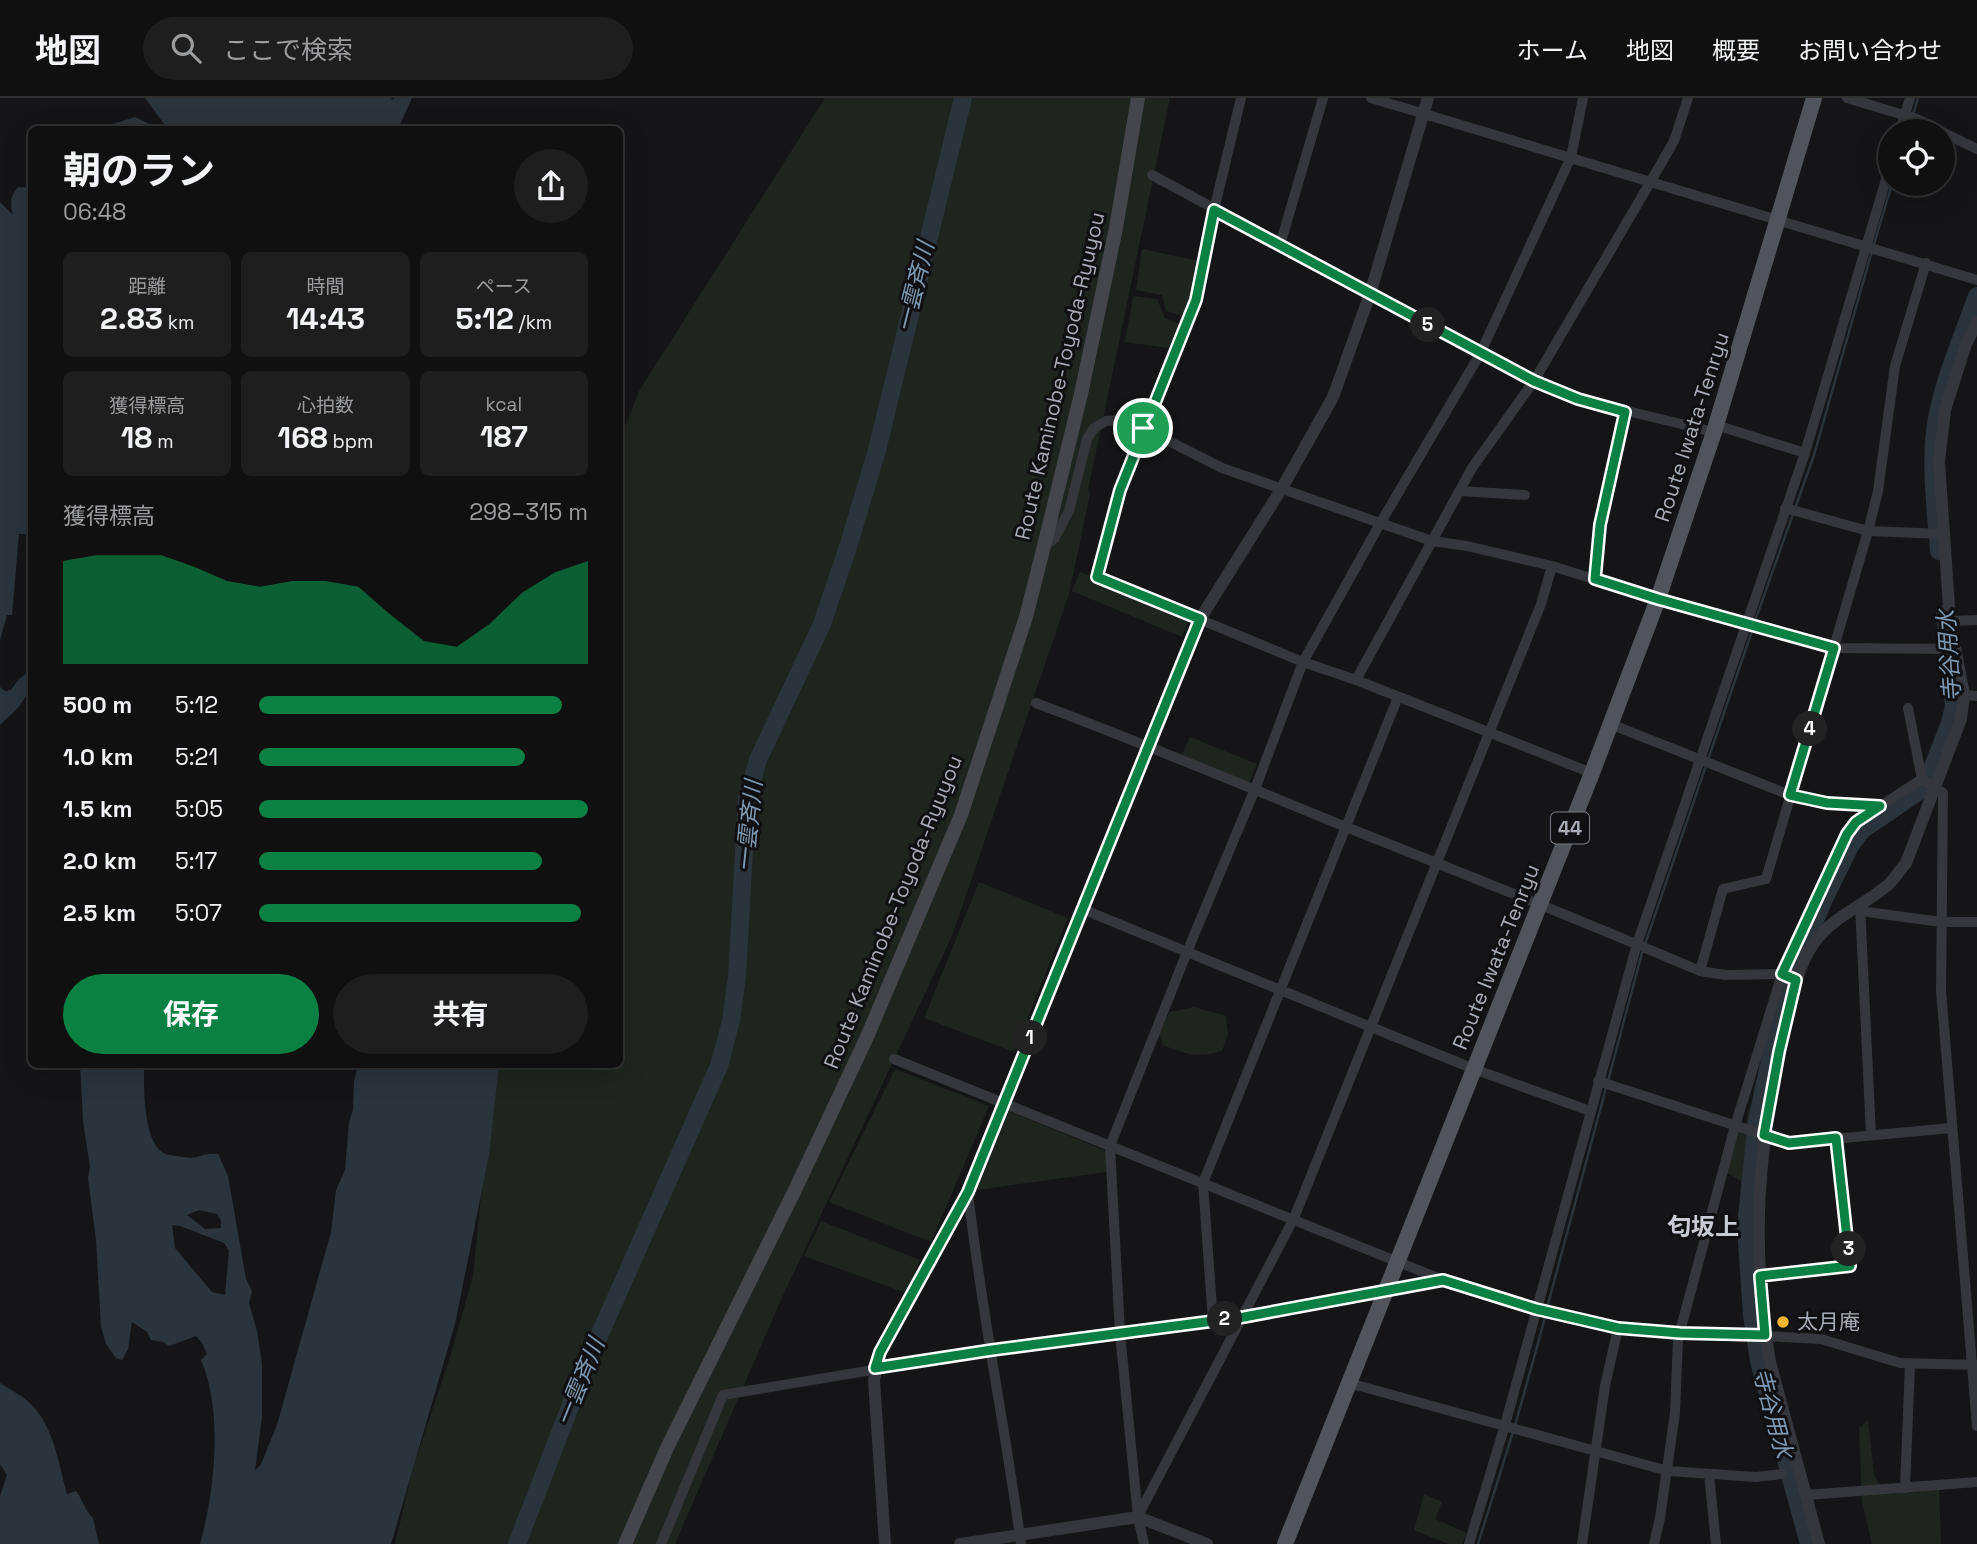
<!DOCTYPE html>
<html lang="ja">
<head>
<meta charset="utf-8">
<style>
	body { margin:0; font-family:"Space Grotesk","Noto Sans JP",sans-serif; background:#1e1e1f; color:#f1f3f6; height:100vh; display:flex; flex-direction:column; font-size:26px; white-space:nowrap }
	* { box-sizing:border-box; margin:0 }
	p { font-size:23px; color:#9c9d9f }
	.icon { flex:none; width:38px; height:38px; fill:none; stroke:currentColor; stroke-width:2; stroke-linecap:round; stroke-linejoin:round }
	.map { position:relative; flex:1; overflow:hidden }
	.panel { position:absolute; left:28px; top:28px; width:595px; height:942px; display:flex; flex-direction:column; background:#101011; border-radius:10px; box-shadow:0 7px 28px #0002,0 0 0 2px #303031 }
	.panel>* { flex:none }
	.fabs { position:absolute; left:1878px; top:21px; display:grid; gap:14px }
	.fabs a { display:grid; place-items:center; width:77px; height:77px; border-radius:50%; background:#101011; box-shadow:0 7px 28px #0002,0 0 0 2px #303031; font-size:35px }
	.pin { position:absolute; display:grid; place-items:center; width:60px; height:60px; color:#fff; margin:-30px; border:4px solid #fff; border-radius:50%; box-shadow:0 2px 7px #0007 }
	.km { position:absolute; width:35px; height:35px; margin:-18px; border-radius:50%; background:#222; color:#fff; font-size:19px; line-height:35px; text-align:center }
	.round { display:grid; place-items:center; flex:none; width:74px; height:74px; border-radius:37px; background:#1e1e1f }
	.head { display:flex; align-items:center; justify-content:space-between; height:119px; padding:0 35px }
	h1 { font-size:38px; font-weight:700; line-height:52px }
	.stats { display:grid; grid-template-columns:repeat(3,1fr); gap:10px; height:119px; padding:7px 35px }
	.stats div { display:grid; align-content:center; border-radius:10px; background:#1e1e1f; text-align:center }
	.stats b { font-size:30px; font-weight:700 }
	.stats small { font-size:19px; font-weight:400 }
	.stats p { font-size:19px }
	.chart { height:196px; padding:14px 35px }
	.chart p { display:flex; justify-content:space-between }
	.chart svg { width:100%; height:126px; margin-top:7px; fill:#0b8043; opacity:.7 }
	.button { display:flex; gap:14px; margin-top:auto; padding:14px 35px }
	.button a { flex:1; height:80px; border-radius:42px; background:#0b8043; color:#fff; font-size:28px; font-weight:700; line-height:80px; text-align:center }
	.button a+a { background:#1e1e1f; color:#f1f3f6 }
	ul { padding:0 35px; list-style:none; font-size:23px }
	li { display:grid; grid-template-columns:112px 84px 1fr; align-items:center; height:52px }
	li i { height:18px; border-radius:9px; background:#0b8043 }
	header { display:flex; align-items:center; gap:42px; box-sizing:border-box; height:98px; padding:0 35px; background:#101011; border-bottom:2px solid #303031 }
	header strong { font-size:33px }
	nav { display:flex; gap:38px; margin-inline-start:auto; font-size:24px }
	.search { width:490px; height:63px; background:#1e1e1f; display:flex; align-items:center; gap:18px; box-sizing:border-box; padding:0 24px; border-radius:38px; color:#9c9d9f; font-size:26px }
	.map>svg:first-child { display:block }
	.green { fill:#1d251e }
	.water { fill:#2b343b; fill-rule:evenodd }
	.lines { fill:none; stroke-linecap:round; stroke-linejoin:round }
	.stream { stroke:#2b343b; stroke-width:2.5 }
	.river { stroke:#2b343b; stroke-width:18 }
	.minor { stroke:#36373c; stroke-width:10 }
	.tertiary { stroke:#36373c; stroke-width:12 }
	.secondary { stroke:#44464c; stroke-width:14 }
	.primary { stroke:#52545b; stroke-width:16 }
	.route-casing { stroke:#fff; stroke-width:14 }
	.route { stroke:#0b8043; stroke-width:9 }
	.poi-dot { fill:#f5b42f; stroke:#101012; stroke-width:2.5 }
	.labels { text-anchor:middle; stroke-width:6; stroke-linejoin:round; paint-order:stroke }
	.shield { fill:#101012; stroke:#7a7d86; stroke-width:2 }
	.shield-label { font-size:19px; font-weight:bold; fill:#a7acb7 }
	.street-label { font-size:21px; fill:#a7acb7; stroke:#101012 }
	.poi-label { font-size:21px; fill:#a7acb7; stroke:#101012; text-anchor:start }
	.water-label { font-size:23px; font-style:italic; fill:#7d99b3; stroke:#101012 }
	.quarter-label { font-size:24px; font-weight:bold; fill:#c8cbd3; stroke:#101012 }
</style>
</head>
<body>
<header>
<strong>地図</strong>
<div class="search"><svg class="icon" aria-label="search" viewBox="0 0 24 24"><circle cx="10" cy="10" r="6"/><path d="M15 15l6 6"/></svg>ここで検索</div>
<nav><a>ホーム</a><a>地図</a><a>概要</a><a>お問い合わせ</a></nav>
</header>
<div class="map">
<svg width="1977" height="1446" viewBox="0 0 1977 1446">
	<rect width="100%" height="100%" fill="#151517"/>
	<!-- green -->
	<g class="green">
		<path d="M 825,0 L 1170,0 L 1088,392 L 1090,396 L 1069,496 L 952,838 L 780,1204 L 675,1446 L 395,1446 L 413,1370 L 450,1259 L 473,1178 L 494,966 L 620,966 L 620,341 L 639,293 Z"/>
		<path d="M 1142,151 L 1200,163 L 1197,196 L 1182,218 L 1166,213 L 1162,197 L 1136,192 Z"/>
		<path d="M 1133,198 L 1157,201 L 1165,220 L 1181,227 L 1168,250 L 1125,244 Z"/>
		<path d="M 1080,474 L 1191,517 L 1182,539 L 1072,493 Z"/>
		<path d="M 1190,639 L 1257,666 L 1249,685 L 1182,657 Z"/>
		<path d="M 979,784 L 1068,820 L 1014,954 L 924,920 Z"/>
		<path d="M 1194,909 L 1226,918 L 1228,937 L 1222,953 C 1198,960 1186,957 1163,947 L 1159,936 L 1170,914 Z"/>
		<path d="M 1776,929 L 1761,1031 L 1753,1170 L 1741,1172 L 1741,1083 L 1725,1074 L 1737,1029 L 1746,1027 L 1748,1013 L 1754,1004 C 1751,985 1759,981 1764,965 C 1768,954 1769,942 1770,930 Z"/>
		<path d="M 895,971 L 989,1008 L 931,1144 L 829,1104 Z"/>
		<path d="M 1009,1013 L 1106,1053 L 1106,1074 L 977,1092 Z"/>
		<path d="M 821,1123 L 920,1162 L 906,1195 L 804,1158 Z"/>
		<path d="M 1868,1322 L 1874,1377 L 1882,1391 L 1939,1387 L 1941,1446 L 1872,1446 L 1862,1403 L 1859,1330 Z"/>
		<path d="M 1424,1396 L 1442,1404 L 1435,1421 L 1467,1435 L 1462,1446 L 1448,1446 L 1414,1432 Z"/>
	</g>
	<!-- water -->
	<g class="water">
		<path d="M 145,0 L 391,0 L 392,2 L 395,0 L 412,0 L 398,31 L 166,32 L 167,30 Z"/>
		<path d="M 135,19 L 160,31 L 97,31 Z"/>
		<path d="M 18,89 L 32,90 L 32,436 L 19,436 L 12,517 L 7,517 L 0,542 L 0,104 L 13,117 C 10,105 10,99 18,89 Z"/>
		<path d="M 31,572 L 31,590 L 19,609 L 0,627 L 0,589 L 5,593 L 11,592 L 19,581 Z"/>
		<path d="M 80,966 L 144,966 C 144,987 142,1052 169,1057 C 177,1058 190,1061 197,1059 C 206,1056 208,1055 218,1056 L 228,1078 L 246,1181 L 252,1193 L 249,1205 L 257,1233 L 262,1266 L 262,1319 L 255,1373 L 261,1366 L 277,1327 L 331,1134 L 336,1092 L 345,1072 L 349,1024 L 353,1012 L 354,984 L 358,966 L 499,966 L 489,1057 L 455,1226 L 391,1446 L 200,1446 C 215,1394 223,1312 201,1262 L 207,1256 L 202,1245 L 196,1238 L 169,1248 L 163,1244 L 151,1242 L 147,1234 L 132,1224 L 128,1251 L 122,1262 L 116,1260 L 106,1246 L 101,1229 L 96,1142 L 88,1080 L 90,1069 L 83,1023 ZM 199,1112 L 217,1116 L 221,1123 L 221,1130 L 205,1131 L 187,1117 ZM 172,1127 L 180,1128 L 224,1145 L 229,1153 L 225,1197 L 212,1194 L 175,1150 Z"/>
		<path d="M 0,1285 C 13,1293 27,1300 36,1312 C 55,1335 59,1368 67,1396 L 76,1393 C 83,1402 85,1413 93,1420 L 99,1446 L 0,1446 L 0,1398 L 7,1377 L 0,1366 Z"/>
	</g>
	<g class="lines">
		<!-- stream -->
		<g class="stream">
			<path d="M 1913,17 L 1918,0"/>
			<path d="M 1908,33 L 1911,23"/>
			<path d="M 1874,146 L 1892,86"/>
			<path d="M 1755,523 L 1814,357 L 1872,153"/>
			<path d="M 1608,983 L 1642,855 L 1753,530"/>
			<path d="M 1547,1210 L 1606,990"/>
			<path d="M 1515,1328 L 1546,1216"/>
			<path d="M 1478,1446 L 1513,1334"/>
		</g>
		<!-- river -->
		<g class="river">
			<path d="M 1939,453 C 1936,410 1929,364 1937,320 C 1945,278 1963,238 1977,198"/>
			<path d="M 517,1446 L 587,1265 L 719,968 L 731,923 L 737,878 L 747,700 L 758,662 L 822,526 L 848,449 L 877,352 L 963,0"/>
			<path d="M 1809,1446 L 1759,1263 L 1752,1217 L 1746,1129 L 1757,1023 L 1785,892 L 1824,801 L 1850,748 L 1862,732 L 1925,689 L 1950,625 L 1954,608 L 1945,516"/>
		</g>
		<!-- minor -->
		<g class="minor">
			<path d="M 1241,0 L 1214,112 L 1196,202 L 1120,392 L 1097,479 L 1303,564 L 1356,582 L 1592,675"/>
			<path d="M 1371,0 L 1977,182"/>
			<path d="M 1847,0 L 1917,21 L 1941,33"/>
			<path d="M 1900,33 L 1910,0"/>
			<path d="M 1942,34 L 1977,51"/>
			<path d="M 1152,77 L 1534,283 L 1578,301 L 1714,334"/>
			<path d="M 1280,147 L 1323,0"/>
			<path d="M 1716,327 L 1805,355"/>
			<path d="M 1460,393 L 1525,397"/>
			<path d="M 1785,410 L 1868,433 L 1944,436"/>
			<path d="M 1044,448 L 1054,441 L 1069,413 L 1087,341 L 1094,330 L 1106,323 L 1119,322 L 1143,330 L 1222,370 L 1432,443 L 1467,448 L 1552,468 L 1658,501 L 1834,550 L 1956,551"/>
			<path d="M 1595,481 L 1600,427 L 1625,314"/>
			<path d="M 1950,523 L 1977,522"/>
			<path d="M 1356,582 L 1472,370 L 1534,283 L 1651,83 L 1674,43 L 1688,0"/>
			<path d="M 1964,597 L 1977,598"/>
			<path d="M 1036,605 C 1140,644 1243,687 1346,729 C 1465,776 1583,823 1700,873 L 1725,877 L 1782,876 L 1796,882"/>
			<path d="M 1908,610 L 1922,681"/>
			<path d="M 1610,626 L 1790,697 L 1827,705 L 1880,708"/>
			<path d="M 1860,807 L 1871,1037"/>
			<path d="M 1082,811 L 1474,971 L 1590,1013"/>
			<path d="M 1860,813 L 1941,824 L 1977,824"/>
			<path d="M 1700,873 L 1723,791 L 1766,781 L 1868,433 L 1878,393 L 1895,268 L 1926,165"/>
			<path d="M 894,961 L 1443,1182 L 1536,1211 L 1618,1230 L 1821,1241 L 1900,1265 L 1976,1267"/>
			<path d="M 1598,983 L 1789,1045 L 1952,1030"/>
			<path d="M 968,1094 C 981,1212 1005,1328 1021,1446"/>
			<path d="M 1760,1178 L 1850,1168 L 1836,1040"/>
			<path d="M 1213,1223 L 1203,1085 L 1398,599"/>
			<path d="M 1349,1285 L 1668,1373 L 1756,1379 L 1782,1376"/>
			<path d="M 1709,1376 L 1716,1446"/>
			<path d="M 1905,1390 L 1910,1266"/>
			<path d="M 1806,1397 L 1977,1384"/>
			<path d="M 1138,1418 L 1294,1120 L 1541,506 L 1552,468"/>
			<path d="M 661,1446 L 723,1297 L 992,1252 L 1244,1219 L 1443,1182"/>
			<path d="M 1144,1446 L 1138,1419 L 1120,1235 L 1110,1048 L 1187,854 L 1255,691 L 1303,564 L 1381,424 L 1480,256 L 1571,59 L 1583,0"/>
			<path d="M 1469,1446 L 1505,1327 L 1637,846 L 1805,355 L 1890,68"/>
			<path d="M 1582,1446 L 1605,1288 L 1618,1230"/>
			<path d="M 1654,1446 L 1660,1420 L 1675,1315 L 1678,1241 L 1735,1028 L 1782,876 L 1847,736 L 1856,724 L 1922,681 L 1943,695 L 1941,892 L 1977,1328"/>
		</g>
		<!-- tertiary -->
		<g class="tertiary">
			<path d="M 885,1446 L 874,1282 L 880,1254 L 968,1094 L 1200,521 L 1282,390 L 1333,299 L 1370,196 L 1428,0"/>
			<path d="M 960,1446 L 1138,1419 L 1207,1446"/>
			<path d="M 1819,1446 L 1770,1264 C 1750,1147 1758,1051 1783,936 C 1790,906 1796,870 1814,845 C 1832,819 1865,807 1889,786 C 1895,780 1900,772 1906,765 L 1961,621 L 1964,597 L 1950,523 L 1939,364 L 1945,312 L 1966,246 L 1977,224"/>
		</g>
		<!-- secondary -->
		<path class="secondary" d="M 625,1446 L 667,1350 L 795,1092 L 867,939 L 961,717 L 1026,519 L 1044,448 L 1081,296 L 1116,130 L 1138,0"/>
		<!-- primary -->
		<path class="primary" d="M 1285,1446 L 1592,675 L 1658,501 L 1714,334 L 1814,0"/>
	</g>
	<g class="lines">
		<!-- route casing -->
		<g class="route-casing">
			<path id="route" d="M 1214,112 L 1534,283 L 1578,301 L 1625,314 L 1600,427 L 1595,481 L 1658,501 L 1834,550 L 1790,697 L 1827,705 L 1880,708 L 1856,724 L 1847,736 L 1782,876 L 1796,882 L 1779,954 L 1764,1037 L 1789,1045 L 1836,1040 L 1850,1168 L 1760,1178 L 1765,1237 L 1680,1235 L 1618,1230 L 1536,1211 L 1443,1182 L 1244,1219 L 992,1252 L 875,1270 L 880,1254 L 968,1094 L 1200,521 L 1097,479 L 1120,392 L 1196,202 Z"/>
		</g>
		<!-- route -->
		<use href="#route" class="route"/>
	</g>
	<!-- markers -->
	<circle class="poi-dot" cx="1783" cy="1224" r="7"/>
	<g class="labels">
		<!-- shield labels -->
		<rect class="shield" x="1551" y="714.5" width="38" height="31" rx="5"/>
		<g class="shield-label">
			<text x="1570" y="737">44</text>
		</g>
		<!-- street labels -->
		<g class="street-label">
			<text transform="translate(1060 278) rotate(-77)" y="7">Route Kaminobe-Toyoda-Ryuyou</text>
			<text transform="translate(1692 329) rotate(-72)" y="7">Route Iwata-Tenryu</text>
			<text transform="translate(893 814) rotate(-68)" y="7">Route Kaminobe-Toyoda-Ryuyou</text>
			<text transform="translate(1496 859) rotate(-68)" y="7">Route Iwata-Tenryu</text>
		</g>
		<!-- poi labels -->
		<g class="poi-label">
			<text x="1797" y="1231">太月庵</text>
		</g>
		<!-- water labels -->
		<g class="water-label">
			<text transform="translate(915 189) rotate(-76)" y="8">一雲斉川</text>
			<text transform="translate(1949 558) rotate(-94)" y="8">寺谷用水</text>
			<text transform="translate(749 728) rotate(-84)" y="8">一雲斉川</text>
			<text transform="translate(580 1284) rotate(-68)" y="8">一雲斉川</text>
			<text transform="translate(1773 1315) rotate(75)" y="8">寺谷用水</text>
		</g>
		<!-- quarter labels -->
		<g class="quarter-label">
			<text x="1703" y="1137">匂坂上</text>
		</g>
	</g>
</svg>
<div class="fabs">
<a><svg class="icon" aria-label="locate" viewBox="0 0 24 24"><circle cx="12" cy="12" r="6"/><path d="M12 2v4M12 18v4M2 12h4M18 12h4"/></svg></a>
</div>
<div class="pin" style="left:1143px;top:330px;background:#1e9e55"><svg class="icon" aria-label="arrive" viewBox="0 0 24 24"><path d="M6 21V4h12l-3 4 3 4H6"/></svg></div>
<b class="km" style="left:1030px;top:940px">1</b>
<b class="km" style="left:1225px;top:1221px">2</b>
<b class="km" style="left:1849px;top:1151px">3</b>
<b class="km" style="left:1810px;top:631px">4</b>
<b class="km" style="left:1428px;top:227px">5</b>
<section class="panel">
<div class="head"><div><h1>朝のラン</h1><p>06:48</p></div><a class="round"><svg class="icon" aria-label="share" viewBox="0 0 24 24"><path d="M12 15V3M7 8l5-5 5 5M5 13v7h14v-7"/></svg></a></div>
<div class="stats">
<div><p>距離</p><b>2.83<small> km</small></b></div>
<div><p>時間</p><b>14:43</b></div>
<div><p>ペース</p><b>5:12<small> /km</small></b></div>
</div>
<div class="stats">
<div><p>獲得標高</p><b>18<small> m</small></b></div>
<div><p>心拍数</p><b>168<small> bpm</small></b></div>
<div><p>kcal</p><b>187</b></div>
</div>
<div class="chart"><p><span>獲得標高</span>298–315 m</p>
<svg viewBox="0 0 160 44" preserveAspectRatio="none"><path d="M0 44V8L10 6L20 6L30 6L40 10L50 15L60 17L70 15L80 15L90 17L100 27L110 36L120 38L130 30L140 19L150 12L160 8V44z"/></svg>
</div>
<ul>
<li><b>500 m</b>5:12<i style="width:92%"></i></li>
<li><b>1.0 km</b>5:21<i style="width:81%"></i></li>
<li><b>1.5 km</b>5:05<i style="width:100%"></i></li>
<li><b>2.0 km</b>5:17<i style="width:86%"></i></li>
<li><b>2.5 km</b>5:07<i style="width:98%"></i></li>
</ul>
<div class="button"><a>保存</a><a>共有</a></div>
</section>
</div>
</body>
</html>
